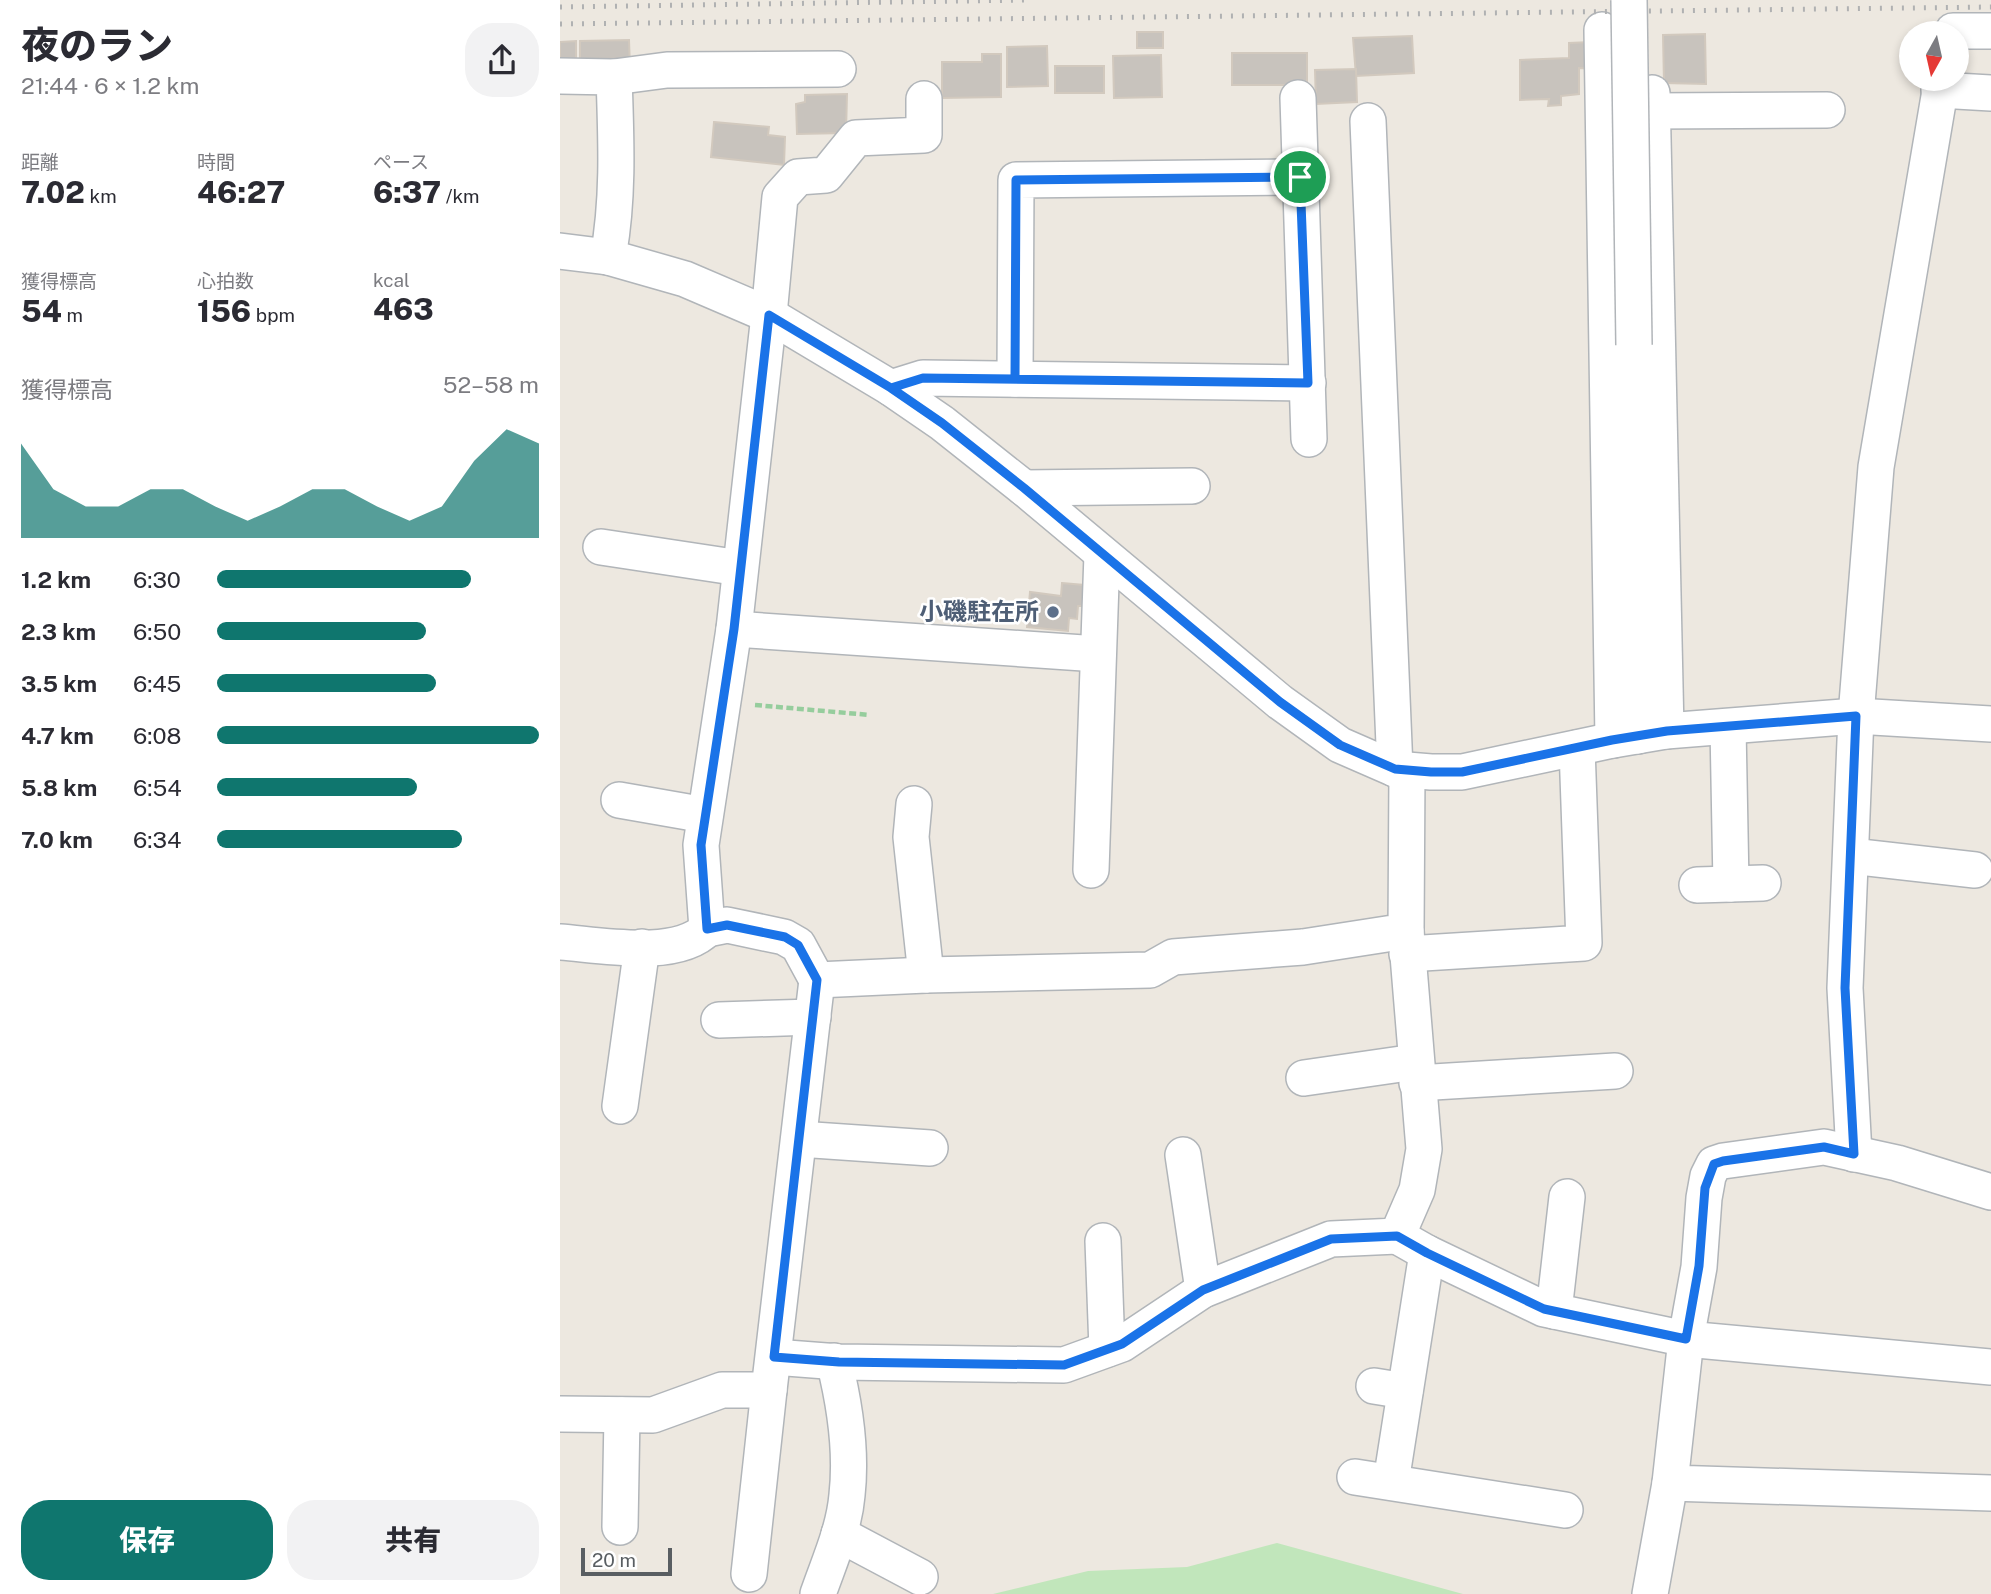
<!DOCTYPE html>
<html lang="ja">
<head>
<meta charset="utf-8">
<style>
	body { margin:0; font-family:"Public Sans","Noto Sans JP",sans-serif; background:#f2f2f3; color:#2b2b33; height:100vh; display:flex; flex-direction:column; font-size:26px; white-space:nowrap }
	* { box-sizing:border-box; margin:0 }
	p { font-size:23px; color:#7c7c81 }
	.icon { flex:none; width:38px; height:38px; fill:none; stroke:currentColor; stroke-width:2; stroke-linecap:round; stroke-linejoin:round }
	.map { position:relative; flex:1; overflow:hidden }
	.side { display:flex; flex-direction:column; background:#fff; width:560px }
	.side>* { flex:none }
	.needle { width:46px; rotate:188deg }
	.tools { position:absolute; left:1339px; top:21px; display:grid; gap:14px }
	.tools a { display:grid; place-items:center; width:70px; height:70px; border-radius:50%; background:#fff; box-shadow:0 4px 10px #0003; font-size:35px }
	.scale { position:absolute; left:21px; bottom:18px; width:91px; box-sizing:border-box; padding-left:7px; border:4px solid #595e62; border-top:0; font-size:19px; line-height:24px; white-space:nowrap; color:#595e62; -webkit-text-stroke:5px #fff; paint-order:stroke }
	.pin { position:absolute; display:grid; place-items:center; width:60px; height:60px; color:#fff; margin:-30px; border:4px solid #fff; border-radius:50%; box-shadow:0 2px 7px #0007 }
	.round { display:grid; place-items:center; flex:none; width:74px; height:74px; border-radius:28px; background:#f2f2f3 }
	.overview { display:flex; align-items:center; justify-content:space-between; height:119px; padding:0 21px }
	h1 { font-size:38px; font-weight:800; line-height:52px }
	.figures { display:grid; grid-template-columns:repeat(3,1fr); gap:10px; height:119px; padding:7px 21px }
	.figures div { display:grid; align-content:center }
	.figures b { font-size:30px; font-weight:800 }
	.figures small { font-size:19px; font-weight:400 }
	.figures p { font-size:19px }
	.chart { height:196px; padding:14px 21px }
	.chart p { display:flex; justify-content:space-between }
	.chart svg { width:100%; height:126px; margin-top:7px; fill:#0f766e; opacity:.7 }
	.primary-button { display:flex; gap:14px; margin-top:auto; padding:14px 21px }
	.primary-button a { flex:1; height:80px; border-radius:28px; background:#0f766e; color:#fff; font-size:28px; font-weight:800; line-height:80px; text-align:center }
	.primary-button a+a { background:#f2f2f3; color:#2b2b33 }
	ul { padding:0 21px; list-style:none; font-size:23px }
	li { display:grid; grid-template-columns:112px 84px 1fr; align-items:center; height:52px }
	li i { height:18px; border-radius:9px; background:#0f766e }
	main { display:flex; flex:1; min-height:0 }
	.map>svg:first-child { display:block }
	.green { fill:#c1e6bb }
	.building { fill:#c8c3bd; stroke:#d2c9be; stroke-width:2 }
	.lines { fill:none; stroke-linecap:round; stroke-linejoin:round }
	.minor-casing { stroke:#b1b5b9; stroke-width:38 }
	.path { stroke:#96cd9d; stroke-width:4.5; stroke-dasharray:7 3.5; stroke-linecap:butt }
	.minor { stroke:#fff; stroke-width:35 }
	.rail { stroke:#b0b1b2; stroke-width:5; stroke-dasharray:2 9; stroke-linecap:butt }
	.minor-bridge-casing { stroke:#b1b5b9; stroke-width:38; stroke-linecap:butt }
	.minor-bridge { stroke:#fff; stroke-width:35 }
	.route-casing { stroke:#fff; stroke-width:14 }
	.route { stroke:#1a73e8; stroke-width:9 }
	.service-dot { fill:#5c6f8a; stroke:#fff; stroke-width:2.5 }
	.labels { text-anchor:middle; stroke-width:5; stroke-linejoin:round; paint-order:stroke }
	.service-label { font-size:24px; font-weight:bold; fill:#4e5e75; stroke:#fff; text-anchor:end }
</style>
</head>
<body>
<main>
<section class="side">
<div class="overview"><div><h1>夜のラン</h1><p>21:44 · 6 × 1.2 km</p></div><a class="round"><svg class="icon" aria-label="share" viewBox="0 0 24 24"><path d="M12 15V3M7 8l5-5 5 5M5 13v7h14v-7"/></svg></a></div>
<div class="figures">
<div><p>距離</p><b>7.02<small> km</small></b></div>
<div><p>時間</p><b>46:27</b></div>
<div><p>ペース</p><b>6:37<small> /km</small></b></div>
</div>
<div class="figures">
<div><p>獲得標高</p><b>54<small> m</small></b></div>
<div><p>心拍数</p><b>156<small> bpm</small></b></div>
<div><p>kcal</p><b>463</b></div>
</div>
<div class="chart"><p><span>獲得標高</span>52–58 m</p>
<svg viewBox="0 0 160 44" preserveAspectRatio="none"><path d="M0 44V11L10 27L20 33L30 33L40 27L50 27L60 33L70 38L80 33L90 27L100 27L110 33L120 38L130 33L140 17L150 6L160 11V44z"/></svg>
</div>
<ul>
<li><b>1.2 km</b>6:30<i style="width:79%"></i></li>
<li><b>2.3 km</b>6:50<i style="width:65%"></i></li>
<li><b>3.5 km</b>6:45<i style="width:68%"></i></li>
<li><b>4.7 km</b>6:08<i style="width:100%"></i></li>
<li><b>5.8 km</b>6:54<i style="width:62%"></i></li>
<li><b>7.0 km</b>6:34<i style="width:76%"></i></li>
</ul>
<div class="primary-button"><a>保存</a><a>共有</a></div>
</section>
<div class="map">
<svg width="1431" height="1594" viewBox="0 0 1431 1594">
	<rect width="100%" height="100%" fill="#ede8e0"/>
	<!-- green -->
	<path class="green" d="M 717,1543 L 903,1594 L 433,1594 L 528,1571 L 627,1567 Z"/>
	<!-- building -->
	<g class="building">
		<rect x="577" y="32" width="26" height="16"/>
		<path d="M 1145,34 L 1146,84 L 1104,83 L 1103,35 Z"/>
		<path d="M 852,36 L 854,73 L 796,76 L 793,38 Z"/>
		<path d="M 69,40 L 70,68 L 20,69 L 20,41 Z"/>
		<path d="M 16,41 L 16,70 L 0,70 L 0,42 Z"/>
		<path d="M 1031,42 L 1032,69 L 1019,68 L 1019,94 L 1001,96 L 1001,105 L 988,106 L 989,99 L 960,100 L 960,60 L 1009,58 L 1009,43 Z"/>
		<path d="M 487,46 L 488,86 L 447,87 L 447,47 Z"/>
		<rect x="672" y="53" width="75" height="32"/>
		<path d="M 422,54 L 441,54 L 441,97 L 382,98 L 382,62 L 422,62 Z"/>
		<path d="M 601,55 L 602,97 L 554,98 L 553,56 Z"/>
		<rect x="495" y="66" width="49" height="27"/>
		<path d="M 796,69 L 797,102 L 756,104 L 755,70 Z"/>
		<path d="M 287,94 L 286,133 L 237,134 L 236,104 L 245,102 L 245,95 Z"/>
		<path d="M 154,122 L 209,127 L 208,135 L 225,137 L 224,165 L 151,157 Z"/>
		<path d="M 502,583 L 524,585 L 522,606 L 518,606 L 517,619 L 509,618 L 508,631 L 467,627 L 470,592 L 501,596 Z"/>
	</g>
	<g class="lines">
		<!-- minor casing -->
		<g class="minor-casing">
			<g id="minor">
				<path d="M 1042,30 L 1053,740"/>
				<path d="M 1392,33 L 1393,31 L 1431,31"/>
				<path d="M 0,76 L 54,77 C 56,137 59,198 48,257"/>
				<path d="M 54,77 L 107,70 L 278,69"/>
				<path d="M 1379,90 L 1431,93"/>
				<path d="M 1092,93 L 1106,731"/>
				<path d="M 738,98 L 749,439"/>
				<path d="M 1092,111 L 1267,110"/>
				<path d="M 808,121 L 835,769"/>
				<path d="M 0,251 L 48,257 L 125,279 L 209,315 L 331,388 L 382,423 L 464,488 L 720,702 L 780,745 L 835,769 L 871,772 L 902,772 L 1053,740 L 1106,731 L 1296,716 L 1431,724"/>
				<path d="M 1074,368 L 1078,736"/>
				<path d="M 455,379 L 456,180 L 740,177"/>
				<path d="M 331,388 L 363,378 L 748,383"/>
				<path d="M 464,488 L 632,486"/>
				<path d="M 41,547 L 180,568"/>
				<path d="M 174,629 L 538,654"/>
				<path d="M 1168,727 L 1171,884 L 1203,883"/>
				<path d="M 59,800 L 145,815"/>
				<path d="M 354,804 L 351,837 L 366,975"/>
				<path d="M 1291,856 L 1415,870"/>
				<path d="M 531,870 L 542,554"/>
				<path d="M 1137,885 L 1171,884"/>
				<path d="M 147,929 L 167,925 L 224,937 L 238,945 L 257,980 L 366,975 L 590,970 L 613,957 L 743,947 L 846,931 L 847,771"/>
				<path d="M 0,942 C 40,945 117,960 147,929 L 141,845 L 174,629 L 209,315 L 220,197 L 238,177 L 266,175 L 296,138 L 364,135 L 364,99"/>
				<path d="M 847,954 L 1024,943 L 1017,748"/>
				<path d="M 159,1020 L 253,1017"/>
				<path d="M 744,1078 L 855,1062"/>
				<path d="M 857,1083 L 1055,1071"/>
				<path d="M 60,1106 L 82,947"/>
				<path d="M 239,1139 L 370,1148"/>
				<path d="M 1294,1154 L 1285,988 L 1296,716 L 1316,467 L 1382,79"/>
				<path d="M 623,1155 L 643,1290"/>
				<path d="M 1431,1192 L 1337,1163 L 1264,1147 L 1163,1161 L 1154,1164 L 1148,1176 L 1144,1198 L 1139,1267 L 1126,1339 L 1110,1483 L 1431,1493"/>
				<path d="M 837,1236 L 867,1253 L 984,1309 L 1126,1339 L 1431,1367"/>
				<path d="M 543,1241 L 547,1349"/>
				<path d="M 994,1311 L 1007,1197"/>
				<path d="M 214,1357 L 279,1362 L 504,1365 L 562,1344 L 643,1290 L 771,1239 L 837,1236 L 857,1190 L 864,1149 L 846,931"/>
				<path d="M 814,1386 L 845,1391"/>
				<path d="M 0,1414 L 93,1415 L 162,1390 L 209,1390 L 257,980"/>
				<path d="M 795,1477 L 1005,1510"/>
				<path d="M 831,1482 L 867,1253"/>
				<path d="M 60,1527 L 62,1415"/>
				<path d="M 279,1534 L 360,1577"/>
				<path d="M 189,1574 L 209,1390"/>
				<path d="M 258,1594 C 269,1562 284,1530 287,1495 C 292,1450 285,1405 274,1361"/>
				<path d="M 1090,1594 L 1110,1483"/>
			</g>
		</g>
		<!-- path -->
		<path class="path" d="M 195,705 L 310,715"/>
		<!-- minor -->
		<use href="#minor" class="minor"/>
		<!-- rail -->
		<g class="rail">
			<path d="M 0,7 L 468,0"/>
			<path d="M 0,24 L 1431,7"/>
		</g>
		<!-- minor-bridge casing -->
		<g class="minor-bridge-casing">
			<path id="minor-bridge" d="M 1069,0 L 1074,345"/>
		</g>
		<!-- minor-bridge -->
		<use href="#minor-bridge" class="minor-bridge"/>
	</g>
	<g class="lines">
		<!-- route casing -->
		<g class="route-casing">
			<path id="route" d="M 740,177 L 456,180 L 455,379 L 363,378 L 331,388 L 209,315 L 174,629 L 141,845 L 147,929 L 167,925 L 225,937 L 238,945 L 257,980 L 214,1357 L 279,1362 L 504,1365 L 562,1344 L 643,1290 L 771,1239 L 837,1236 L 867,1253 L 984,1309 L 1126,1339 L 1139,1266 L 1145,1188 L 1154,1164 L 1163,1161 L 1264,1147 L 1294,1154 L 1285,988 L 1296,716 L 1107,731 L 1052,740 L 902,772 L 871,772 L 835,769 L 780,745 L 720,702 L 464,488 L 382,423 L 331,388 L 363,378 L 748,383 L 740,177"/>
		</g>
		<!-- route -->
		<use href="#route" class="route"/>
	</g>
	<!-- markers -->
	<circle class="service-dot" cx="493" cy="612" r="7"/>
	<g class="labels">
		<!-- service labels -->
		<g class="service-label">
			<text x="479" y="620">小磯駐在所</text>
		</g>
	</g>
</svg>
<div class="tools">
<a><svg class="needle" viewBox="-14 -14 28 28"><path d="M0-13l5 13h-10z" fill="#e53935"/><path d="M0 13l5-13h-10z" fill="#7c7c81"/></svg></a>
</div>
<div class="scale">20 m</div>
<div class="pin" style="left:740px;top:177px;background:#1e9e55"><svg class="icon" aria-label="arrive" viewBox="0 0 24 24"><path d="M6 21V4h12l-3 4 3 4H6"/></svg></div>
</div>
</main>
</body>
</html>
